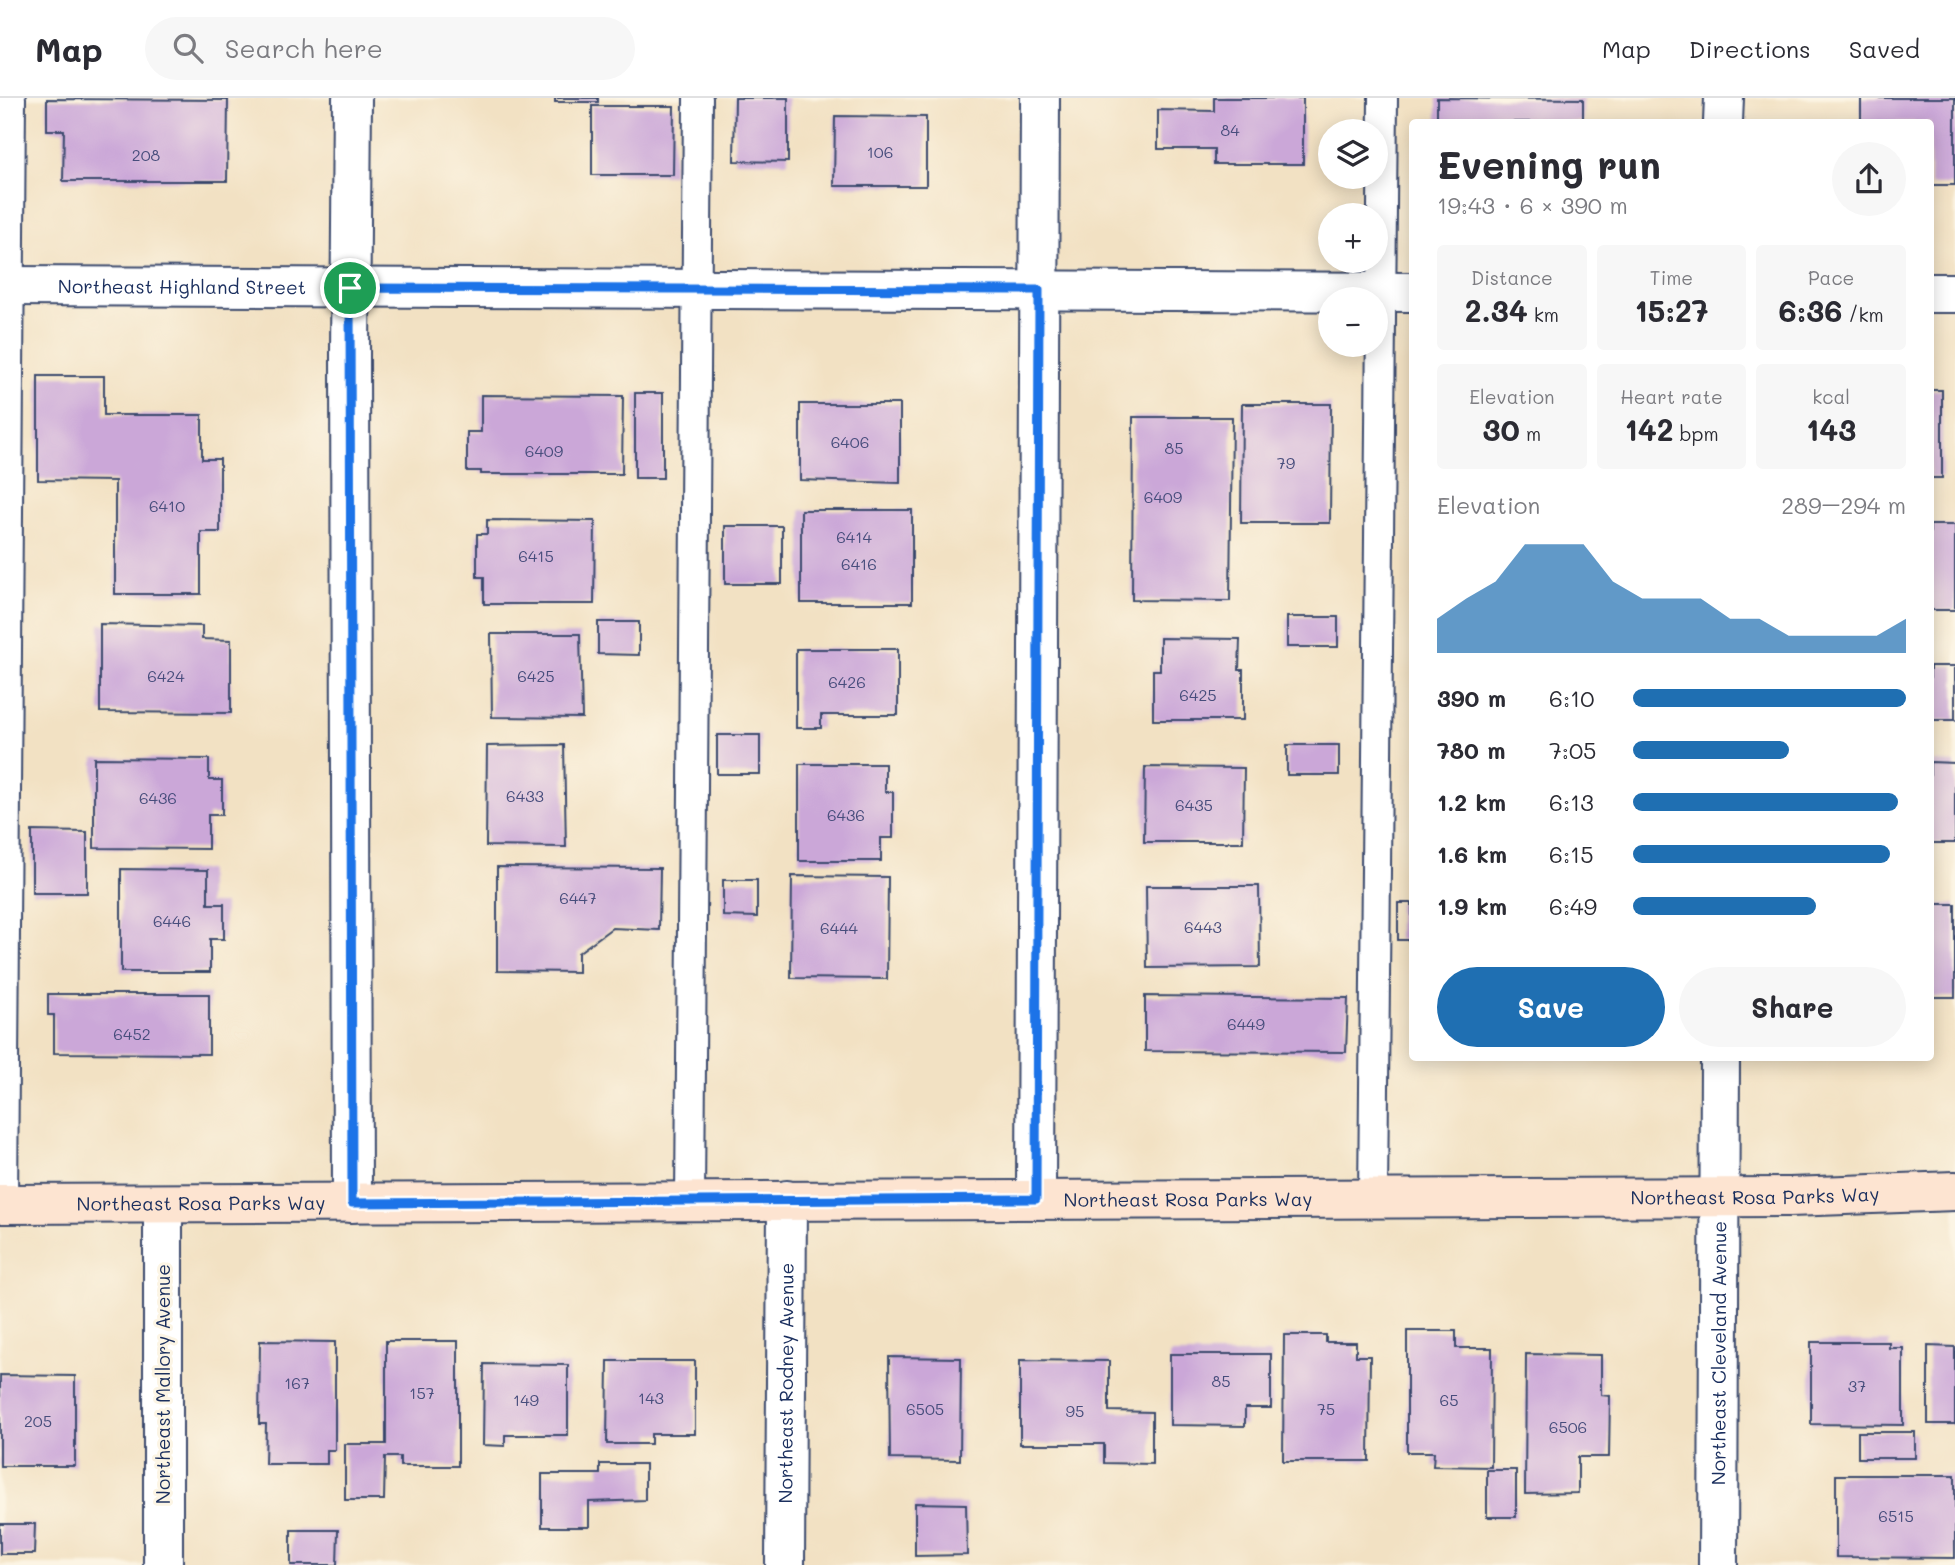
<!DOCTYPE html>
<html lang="en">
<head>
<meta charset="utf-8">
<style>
	body { margin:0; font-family:Mali,sans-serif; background:#f7f7f7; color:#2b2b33; height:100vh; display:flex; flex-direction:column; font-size:26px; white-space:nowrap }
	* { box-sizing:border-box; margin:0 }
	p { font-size:23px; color:#7c7c81 }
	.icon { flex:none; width:38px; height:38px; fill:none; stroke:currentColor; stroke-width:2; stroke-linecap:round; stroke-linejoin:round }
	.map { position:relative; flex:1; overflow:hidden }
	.sheet { position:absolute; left:1409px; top:21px; width:525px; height:942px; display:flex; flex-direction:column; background:#fff; border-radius:7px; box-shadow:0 4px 18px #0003 }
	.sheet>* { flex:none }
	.fabs { position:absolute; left:1318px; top:21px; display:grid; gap:14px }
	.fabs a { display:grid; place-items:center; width:70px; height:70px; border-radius:50%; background:#fff; box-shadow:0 4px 18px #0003; font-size:35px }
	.pin { position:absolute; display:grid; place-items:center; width:60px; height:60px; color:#fff; margin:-30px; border:4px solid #fff; border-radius:50%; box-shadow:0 2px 7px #0007 }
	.round { display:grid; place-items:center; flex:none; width:74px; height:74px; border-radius:37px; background:#f7f7f7 }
	.head { display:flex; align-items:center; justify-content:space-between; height:119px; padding:0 28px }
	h1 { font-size:38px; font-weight:700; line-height:52px }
	.figures { display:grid; grid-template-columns:repeat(3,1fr); gap:10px; height:119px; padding:7px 28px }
	.figures div { display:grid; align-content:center; border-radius:7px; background:#f7f7f7; text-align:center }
	.figures b { font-size:30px; font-weight:700 }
	.figures small { font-size:19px; font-weight:400 }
	.figures p { font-size:19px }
	.chart { height:196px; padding:14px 28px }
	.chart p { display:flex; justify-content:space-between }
	.chart svg { width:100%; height:126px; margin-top:7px; fill:#1f6fb2; opacity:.7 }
	.action { display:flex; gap:14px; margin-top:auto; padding:14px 28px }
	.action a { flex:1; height:80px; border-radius:42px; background:#1f6fb2; color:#fff; font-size:28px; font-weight:700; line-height:80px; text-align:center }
	.action a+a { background:#f7f7f7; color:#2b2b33 }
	ul { padding:0 28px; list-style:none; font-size:23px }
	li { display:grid; grid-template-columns:112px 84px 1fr; align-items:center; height:52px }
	li i { height:18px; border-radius:9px; background:#1f6fb2 }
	header { display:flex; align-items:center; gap:42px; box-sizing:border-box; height:98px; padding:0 35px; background:#fff; border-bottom:2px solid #e1e1e2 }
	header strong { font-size:33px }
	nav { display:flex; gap:38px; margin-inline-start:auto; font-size:24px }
	.search { width:490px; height:63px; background:#f7f7f7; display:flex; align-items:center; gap:18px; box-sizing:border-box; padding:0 24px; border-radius:38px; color:#7c7c81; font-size:26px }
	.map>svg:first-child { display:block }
	.building { fill:#cba7d8 }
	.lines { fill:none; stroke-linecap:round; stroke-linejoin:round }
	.lane-casing { stroke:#3b4a6d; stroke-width:32 }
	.street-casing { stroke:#3b4a6d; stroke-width:42 }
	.secondary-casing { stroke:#3b4a6d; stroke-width:42 }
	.lane { stroke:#fff; stroke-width:28 }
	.street { stroke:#fff; stroke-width:38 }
	.secondary { stroke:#fde4d1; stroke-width:38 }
	.route-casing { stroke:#fff; stroke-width:14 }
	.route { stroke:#1a73e8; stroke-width:9 }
	.labels { text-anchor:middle; stroke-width:6; stroke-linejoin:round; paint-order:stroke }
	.number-label { font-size:16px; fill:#474d7c }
	.street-label { font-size:19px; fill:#1b2f5e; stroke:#fcf5e5 }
</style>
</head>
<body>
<header>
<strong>Map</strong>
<div class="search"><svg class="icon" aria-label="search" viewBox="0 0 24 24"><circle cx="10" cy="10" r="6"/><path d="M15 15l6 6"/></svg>Search here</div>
<nav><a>Map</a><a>Directions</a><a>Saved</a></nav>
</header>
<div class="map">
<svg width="1955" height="1467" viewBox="0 0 1955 1467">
	<rect width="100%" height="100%" fill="#fcf5e5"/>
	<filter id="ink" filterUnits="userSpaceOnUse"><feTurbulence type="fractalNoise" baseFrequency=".0143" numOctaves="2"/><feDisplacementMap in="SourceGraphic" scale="14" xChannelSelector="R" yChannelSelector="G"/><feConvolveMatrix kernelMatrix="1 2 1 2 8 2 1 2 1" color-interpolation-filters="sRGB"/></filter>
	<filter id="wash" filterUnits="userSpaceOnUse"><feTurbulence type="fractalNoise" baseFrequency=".00686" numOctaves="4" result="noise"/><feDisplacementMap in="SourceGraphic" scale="28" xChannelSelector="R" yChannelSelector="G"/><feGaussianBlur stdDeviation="1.57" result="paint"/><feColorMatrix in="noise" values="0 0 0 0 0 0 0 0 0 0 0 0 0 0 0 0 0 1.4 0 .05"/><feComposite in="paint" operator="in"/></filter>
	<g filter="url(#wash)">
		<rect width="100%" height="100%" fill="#f2e1c3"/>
		<g id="blocks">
			<!-- building -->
			<g class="building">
				<rect x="555" y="0" width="43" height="4"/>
				<path d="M 735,0 L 788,0 L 788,64 L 734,63 Z"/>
				<path d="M 1214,0 L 1303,0 L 1303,66 L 1214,66 L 1214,51 L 1158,51 L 1158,12 L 1214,13 Z"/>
				<path d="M 1437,0 L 1583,1 L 1583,24 L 1437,24 Z"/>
				<path d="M 1861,0 L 1955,0 L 1955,87 L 1930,87 L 1930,24 L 1861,24 Z"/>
				<path d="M 47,1 L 228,2 L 227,83 L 63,83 L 64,32 L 47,32 Z"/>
				<path d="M 592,8 L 674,8 L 673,77 L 592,77 Z"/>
				<path d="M 835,18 L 926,19 L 926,88 L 834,88 Z"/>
				<path d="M 38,278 L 104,278 L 104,317 L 202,317 L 202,361 L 220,361 L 220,434 L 201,434 L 201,496 L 115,496 L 115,383 L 38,382 Z"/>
				<rect x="1930" y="292" width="12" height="88"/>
				<rect x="635" y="295" width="28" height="85"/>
				<path d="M 481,297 L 623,298 L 622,376 L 481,376 L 481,373 L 467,373 L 467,334 L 481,334 Z"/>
				<path d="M 800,306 L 900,306 L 900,385 L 800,382 Z"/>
				<path d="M 1242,306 L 1331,306 L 1330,425 L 1241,425 Z"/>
				<path d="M 1133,319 L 1232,319 L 1230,503 L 1132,502 Z"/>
				<rect x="801" y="412" width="111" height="93"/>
				<path d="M 487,422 L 595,423 L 594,506 L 484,506 L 484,479 L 477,479 L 477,436 L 487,436 Z"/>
				<rect x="1930" y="427" width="25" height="85"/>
				<rect x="725" y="428" width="57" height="58"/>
				<rect x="1287" y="519" width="51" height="30"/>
				<path d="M 598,524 L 639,524 L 639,557 L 598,556 Z"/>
				<path d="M 100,526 L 202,528 L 202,541 L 231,542 L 231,615 L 100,614 Z"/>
				<path d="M 491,536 L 580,536 L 582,620 L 492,619 Z"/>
				<path d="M 1160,540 L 1240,541 L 1239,572 L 1243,572 L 1243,622 L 1153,622 L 1153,572 L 1160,572 Z"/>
				<path d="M 796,551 L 898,551 L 898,617 L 821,617 L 821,630 L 796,630 Z"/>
				<rect x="1930" y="568" width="25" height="54"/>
				<rect x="717" y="637" width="43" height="39"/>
				<path d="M 564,647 L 566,749 L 486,748 L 487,648 Z"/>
				<rect x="1287" y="647" width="52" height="30"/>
				<path d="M 94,660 L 209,661 L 209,682 L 222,682 L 222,717 L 208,717 L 208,751 L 94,750 Z"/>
				<path d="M 1930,664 L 1955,665 L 1955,745 L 1930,745 Z"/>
				<path d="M 799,666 L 885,666 L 885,694 L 893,694 L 893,740 L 881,740 L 881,763 L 799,763 Z"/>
				<path d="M 1145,669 L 1244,670 L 1243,744 L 1144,744 Z"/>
				<path d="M 32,733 L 87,734 L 87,795 L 32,795 Z"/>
				<path d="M 497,769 L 660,770 L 659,832 L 612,830 L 578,855 L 578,874 L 497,873 Z"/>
				<path d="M 121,771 L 208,772 L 208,806 L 224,806 L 224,841 L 210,841 L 210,874 L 121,874 Z"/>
				<path d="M 792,778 L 888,779 L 887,881 L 791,880 Z"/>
				<path d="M 723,782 L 757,782 L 757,819 L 723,818 Z"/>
				<path d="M 1146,788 L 1259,788 L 1260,869 L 1147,870 Z"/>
				<rect x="1398" y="805" width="14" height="37"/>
				<rect x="1930" y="806" width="25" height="93"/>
				<path d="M 48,896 L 209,896 L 209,956 L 54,955 L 54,917 L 48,917 Z"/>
				<path d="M 1145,898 L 1348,900 L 1346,954 L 1145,953 Z"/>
				<path d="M 1407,1233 L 1456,1233 L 1456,1250 L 1492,1250 L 1491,1369 L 1433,1368 L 1434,1354 L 1407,1354 Z"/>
				<path d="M 1284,1237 L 1326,1237 L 1326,1244 L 1356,1244 L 1356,1258 L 1370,1258 L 1369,1363 L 1283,1363 Z"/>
				<path d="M 260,1243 L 335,1244 L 335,1352 L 327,1352 L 327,1366 L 265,1366 L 266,1326 L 259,1326 Z"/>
				<path d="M 386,1243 L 458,1243 L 458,1368 L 400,1368 L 400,1359 L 385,1359 L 384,1402 L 345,1402 L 345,1346 L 386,1346 Z"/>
				<path d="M 1811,1244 L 1889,1244 L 1889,1250 L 1903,1250 L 1903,1327 L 1811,1326 Z"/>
				<path d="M 1928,1248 L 1955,1249 L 1955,1326 L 1928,1326 Z"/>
				<path d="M 1170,1256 L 1271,1256 L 1271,1310 L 1245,1310 L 1245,1328 L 1170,1327 Z"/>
				<path d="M 1526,1256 L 1601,1257 L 1601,1297 L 1610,1298 L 1609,1359 L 1578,1359 L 1578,1395 L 1525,1396 Z"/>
				<path d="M 889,1259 L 961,1260 L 960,1362 L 890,1361 Z"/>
				<path d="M 1020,1262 L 1109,1263 L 1109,1313 L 1152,1314 L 1152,1366 L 1104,1365 L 1104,1346 L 1020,1346 Z"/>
				<path d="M 608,1263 L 695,1263 L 695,1336 L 651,1336 L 651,1346 L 607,1346 Z"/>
				<path d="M 484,1266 L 568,1267 L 568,1337 L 505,1337 L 505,1348 L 483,1347 Z"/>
				<path d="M 0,1277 L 75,1278 L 75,1368 L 0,1368 Z"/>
				<rect x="1858" y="1334" width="57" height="26"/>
				<path d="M 600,1366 L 645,1366 L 645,1402 L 589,1404 L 589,1429 L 542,1429 L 542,1376 L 600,1376 Z"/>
				<rect x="1487" y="1372" width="29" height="47"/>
				<path d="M 1836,1377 L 1955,1377 L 1955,1460 L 1836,1459 Z"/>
				<path d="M 915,1405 L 966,1406 L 967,1457 L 915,1458 Z"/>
				<path d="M 0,1426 L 35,1426 L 34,1456 L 0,1456 Z"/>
				<path d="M 291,1432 L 338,1432 L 337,1467 L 291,1467 Z"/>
			</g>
		</g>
	</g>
	<g filter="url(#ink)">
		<use href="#blocks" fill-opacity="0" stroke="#3b4a6d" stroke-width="2"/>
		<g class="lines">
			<!-- lane casing -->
			<g class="lane-casing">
				<g id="lane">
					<path d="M 1373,1101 L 1383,0"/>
					<path d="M 690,1103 L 698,0"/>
					<path d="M 3,1106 L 11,0"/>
				</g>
			</g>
			<!-- street casing -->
			<g class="street-casing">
				<g id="street">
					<path d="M 352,0 L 350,255 L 352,1105"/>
					<path d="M 1723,24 L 1724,0"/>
					<path id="s1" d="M 0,188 L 1412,194"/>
					<path d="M 1930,195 L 1955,195"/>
					<path d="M 1036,1101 L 1040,0"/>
					<path d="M 163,1467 L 163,1106"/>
					<path id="s2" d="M 785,1467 L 787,1102"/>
					<path id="s3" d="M 1718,1467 L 1720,959"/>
				</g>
			</g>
			<!-- secondary casing -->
			<g class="secondary-casing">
				<g id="secondary">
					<path id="s4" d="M 0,1106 L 1790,1099 L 1955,1093"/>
				</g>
			</g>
			<!-- lane -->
			<use href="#lane" class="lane"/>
			<!-- street -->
			<use href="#street" class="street"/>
			<!-- secondary -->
			<use href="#secondary" class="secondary"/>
		</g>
	</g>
	<g class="lines" filter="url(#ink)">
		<!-- route casing -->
		<g class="route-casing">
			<path id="route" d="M 350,190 L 1039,192 L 1036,1101 L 352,1105 Z"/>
		</g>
		<!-- route -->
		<use href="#route" class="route"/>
	</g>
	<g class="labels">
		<!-- number labels -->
		<g class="number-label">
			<text x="1230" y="38">84</text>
			<text x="880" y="60">106</text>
			<text x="146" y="63">208</text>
			<text x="850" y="350">6406</text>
			<text x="1174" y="356">85</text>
			<text x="544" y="359">6409</text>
			<text x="1286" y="371">79</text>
			<text x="1163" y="405">6409</text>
			<text x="167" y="414">6410</text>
			<text x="854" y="445">6414</text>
			<text x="536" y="464">6415</text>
			<text x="859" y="472">6416</text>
			<text x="166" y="584">6424</text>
			<text x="536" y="584">6425</text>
			<text x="847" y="590">6426</text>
			<text x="1198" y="603">6425</text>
			<text x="525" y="704">6433</text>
			<text x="158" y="706">6436</text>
			<text x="1194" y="713">6435</text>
			<text x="846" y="723">6436</text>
			<text x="578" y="806">6447</text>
			<text x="172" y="829">6446</text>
			<text x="1203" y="835">6443</text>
			<text x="839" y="836">6444</text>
			<text x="1246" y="932">6449</text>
			<text x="132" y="942">6452</text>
			<text x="1221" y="1289">85</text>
			<text x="297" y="1291">167</text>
			<text x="1857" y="1294">37</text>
			<text x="422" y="1301">157</text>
			<text x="651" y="1306">143</text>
			<text x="526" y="1308">149</text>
			<text x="1449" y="1308">65</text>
			<text x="925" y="1317">6505</text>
			<text x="1326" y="1317">75</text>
			<text x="1075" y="1319">95</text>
			<text x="38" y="1329">205</text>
			<text x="1568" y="1335">6506</text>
			<text x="1896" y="1424">6515</text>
		</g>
		<!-- street labels -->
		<g class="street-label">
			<text dy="7" stroke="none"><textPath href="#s1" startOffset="182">Northeast Highland Street</textPath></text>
			<text dy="7" stroke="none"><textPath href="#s4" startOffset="1755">Northeast Rosa Parks Way</textPath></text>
			<text dy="7" stroke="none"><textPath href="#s4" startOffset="1188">Northeast Rosa Parks Way</textPath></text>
			<text dy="7" stroke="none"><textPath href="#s4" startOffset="201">Northeast Rosa Parks Way</textPath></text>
			<text dy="7" stroke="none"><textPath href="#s3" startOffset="212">Northeast Cleveland Avenue</textPath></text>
			<text dy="7" stroke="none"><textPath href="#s2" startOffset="182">Northeast Rodney Avenue</textPath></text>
			<text transform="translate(163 1286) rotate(-90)" y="7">Northeast Mallory Avenue</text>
		</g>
	</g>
</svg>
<div class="fabs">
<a><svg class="icon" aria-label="layers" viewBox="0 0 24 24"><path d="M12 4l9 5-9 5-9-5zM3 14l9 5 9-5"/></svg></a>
<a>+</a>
<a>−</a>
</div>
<div class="pin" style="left:350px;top:190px;background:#1e9e55"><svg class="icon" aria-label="arrive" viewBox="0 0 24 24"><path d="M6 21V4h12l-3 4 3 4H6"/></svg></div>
<section class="sheet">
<div class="head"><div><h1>Evening run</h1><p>19:43 · 6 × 390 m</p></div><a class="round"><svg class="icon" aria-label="share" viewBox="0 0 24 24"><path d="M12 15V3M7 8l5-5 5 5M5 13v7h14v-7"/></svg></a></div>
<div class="figures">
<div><p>Distance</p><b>2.34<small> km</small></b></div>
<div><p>Time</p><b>15:27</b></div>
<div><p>Pace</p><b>6:36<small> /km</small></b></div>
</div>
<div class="figures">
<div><p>Elevation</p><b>30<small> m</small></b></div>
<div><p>Heart rate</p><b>142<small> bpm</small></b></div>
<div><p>kcal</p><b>143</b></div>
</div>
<div class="chart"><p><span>Elevation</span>289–294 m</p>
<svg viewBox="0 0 160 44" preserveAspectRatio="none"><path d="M0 44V32L10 25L20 19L30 6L40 6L50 6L60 19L70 25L80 25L90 25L100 32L110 32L120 38L130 38L140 38L150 38L160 32V44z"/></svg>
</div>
<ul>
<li><b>390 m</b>6:10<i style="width:100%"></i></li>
<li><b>780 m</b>7:05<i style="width:57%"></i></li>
<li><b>1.2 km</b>6:13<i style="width:97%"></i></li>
<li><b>1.6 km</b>6:15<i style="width:94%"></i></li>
<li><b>1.9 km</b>6:49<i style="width:67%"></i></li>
</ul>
<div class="action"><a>Save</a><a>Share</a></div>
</section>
</div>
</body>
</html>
